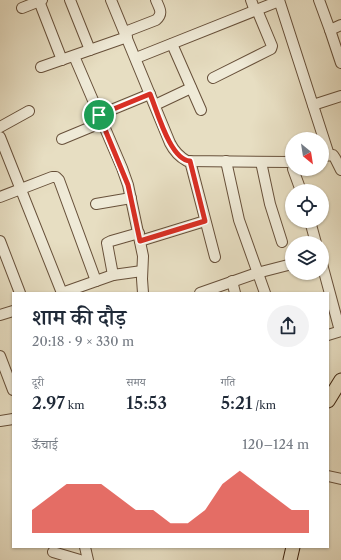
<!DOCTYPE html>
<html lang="hi">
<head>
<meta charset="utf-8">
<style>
	body { margin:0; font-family:"Libre Caslon Text","Noto Serif Devanagari",serif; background:#f2f2f3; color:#1f2937; height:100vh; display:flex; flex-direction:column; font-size:15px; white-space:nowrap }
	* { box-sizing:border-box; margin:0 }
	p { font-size:13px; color:#747a83 }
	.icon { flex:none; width:22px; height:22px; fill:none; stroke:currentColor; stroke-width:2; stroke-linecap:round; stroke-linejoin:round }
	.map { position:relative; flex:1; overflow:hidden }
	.details { position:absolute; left:12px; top:292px; width:317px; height:256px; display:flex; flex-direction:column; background:#fff; border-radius:0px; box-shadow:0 1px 3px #0004 }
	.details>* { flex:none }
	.needle { width:26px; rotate:150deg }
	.fabs { position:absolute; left:285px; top:132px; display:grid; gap:8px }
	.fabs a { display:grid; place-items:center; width:44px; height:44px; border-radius:50%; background:#fff; box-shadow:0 1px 3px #0004; font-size:20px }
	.pin { position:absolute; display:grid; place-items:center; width:34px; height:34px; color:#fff; margin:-17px; border:2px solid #fff; border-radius:50%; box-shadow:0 1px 4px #0007 }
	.round { display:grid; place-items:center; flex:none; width:42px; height:42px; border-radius:21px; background:#f2f2f3 }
	.headline { display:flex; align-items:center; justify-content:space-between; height:68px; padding:0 20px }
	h1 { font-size:22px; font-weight:600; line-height:30px }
	.metrics { display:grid; grid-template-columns:repeat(3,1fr); gap:6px; height:68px; padding:4px 20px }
	.metrics div { display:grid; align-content:center }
	.metrics b { font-size:17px; font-weight:600 }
	.metrics small { font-size:11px; font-weight:400 }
	.metrics p { font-size:11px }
	.chart { height:112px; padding:8px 20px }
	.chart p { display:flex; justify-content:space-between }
	.chart svg { width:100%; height:72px; margin-top:4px; fill:#d93025; opacity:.7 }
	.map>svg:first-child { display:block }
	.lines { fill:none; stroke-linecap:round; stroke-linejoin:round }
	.minor-casing { stroke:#67503a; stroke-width:12 }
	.major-casing { stroke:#3c210c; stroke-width:15 }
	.minor { stroke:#efead7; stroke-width:10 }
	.major { stroke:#e7dec2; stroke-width:13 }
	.route-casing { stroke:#fff; stroke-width:8 }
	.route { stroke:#d93025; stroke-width:5 }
</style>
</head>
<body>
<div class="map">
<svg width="341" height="560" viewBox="0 0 341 560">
	<rect width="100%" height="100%" fill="#e7dec2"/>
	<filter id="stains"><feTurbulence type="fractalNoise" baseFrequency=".005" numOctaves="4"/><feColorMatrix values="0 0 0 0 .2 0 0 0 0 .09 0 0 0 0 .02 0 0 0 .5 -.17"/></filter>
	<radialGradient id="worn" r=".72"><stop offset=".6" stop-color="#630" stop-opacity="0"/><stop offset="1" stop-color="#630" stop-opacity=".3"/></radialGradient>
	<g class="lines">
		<!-- minor casing -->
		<g class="minor-casing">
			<g id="minor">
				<path d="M 70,0 L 90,50"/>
				<path d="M 111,0 L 170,143 C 174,151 178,156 187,161 L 292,162"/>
				<path d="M 251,0 L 255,11"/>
				<path d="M 279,0 L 329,155"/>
				<path d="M 319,0 L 330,30 L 341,63"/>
				<path d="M 39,1 L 62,60"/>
				<path d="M 22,8 L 42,0"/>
				<path d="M 330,30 L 341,25"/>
				<path d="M 125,32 L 156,20 C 164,13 159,8 156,0"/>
				<path d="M 172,44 L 201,110"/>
				<path d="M 74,56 L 122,168 L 128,185 L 143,256 L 142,279 L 143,293"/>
				<path d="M 136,58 L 279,1"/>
				<path d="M 41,67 L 127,37"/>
				<path d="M 213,78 L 271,49 L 272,46 L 257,10"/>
				<path d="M 155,105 L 191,88"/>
				<path d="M 313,105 L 341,96"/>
				<path d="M 99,115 L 150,94"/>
				<path d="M 0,127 L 29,111"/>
				<path d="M 0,137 L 62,293"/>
				<path d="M 62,139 L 103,122"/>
				<path d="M 324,156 L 333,155 L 335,158 L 341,170"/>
				<path d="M 190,161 L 215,257"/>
				<path d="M 226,161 L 239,220 L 265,293"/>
				<path d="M 261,162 L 270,204 L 282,242"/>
				<path d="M 293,169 L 301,191"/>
				<path d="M 0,197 L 52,177 L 56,177 L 59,180 L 96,281"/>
				<path d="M 96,204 L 131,198"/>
				<path d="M 310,221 L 316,243"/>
				<path d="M 0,241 L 20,293"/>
				<path d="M 140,241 L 205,221"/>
				<path d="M 322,264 L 340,331"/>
				<path d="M 113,275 L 107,243 L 111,241 L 139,233"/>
				<path d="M 232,281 L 235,293"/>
				<path d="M 62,293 L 113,275 L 142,271"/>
				<path d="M 200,293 L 257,273 L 292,264"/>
				<path d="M 0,315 L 13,311"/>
				<path d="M 328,335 L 341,331"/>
				<path d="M 0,356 L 13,390"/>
				<path d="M 0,421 L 13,419"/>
				<path d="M 328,476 L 341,479"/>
				<path d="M 85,547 L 88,560"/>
				<path d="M 53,552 L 80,560"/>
			</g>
		</g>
		<!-- major casing -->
		<g class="major-casing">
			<g id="major">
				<path d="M 328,401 L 341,380"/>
				<path d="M 290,560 L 293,547"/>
			</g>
		</g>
		<!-- minor -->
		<use href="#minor" class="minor"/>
		<!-- major -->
		<use href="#major" class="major"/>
	</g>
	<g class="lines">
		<!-- route casing -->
		<g class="route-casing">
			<path id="route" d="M 150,94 C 157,110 170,160 190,161 L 205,221 L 140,241 L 128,185 L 99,115 Z"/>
		</g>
		<!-- route -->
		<use href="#route" class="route"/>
	</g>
	<rect width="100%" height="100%" filter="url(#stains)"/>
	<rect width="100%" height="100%" fill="url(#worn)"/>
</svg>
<div class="fabs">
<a><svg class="needle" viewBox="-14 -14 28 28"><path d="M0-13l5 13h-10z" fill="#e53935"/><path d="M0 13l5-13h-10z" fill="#747a83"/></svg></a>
<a><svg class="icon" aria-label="locate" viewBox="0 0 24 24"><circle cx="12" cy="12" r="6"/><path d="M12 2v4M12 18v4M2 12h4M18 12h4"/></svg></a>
<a><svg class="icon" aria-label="layers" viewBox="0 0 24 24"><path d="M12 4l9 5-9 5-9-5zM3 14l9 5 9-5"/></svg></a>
</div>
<div class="pin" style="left:99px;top:115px;background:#1e9e55"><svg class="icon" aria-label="arrive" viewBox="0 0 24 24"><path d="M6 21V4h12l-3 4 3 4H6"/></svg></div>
<section class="details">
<div class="headline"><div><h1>शाम की दौड़</h1><p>20:18 · 9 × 330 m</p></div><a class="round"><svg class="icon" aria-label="share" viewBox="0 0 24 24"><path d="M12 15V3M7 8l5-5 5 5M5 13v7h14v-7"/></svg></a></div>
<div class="metrics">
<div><p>दूरी</p><b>2.97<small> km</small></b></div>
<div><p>समय</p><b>15:53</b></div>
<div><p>गति</p><b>5:21<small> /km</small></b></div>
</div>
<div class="chart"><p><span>ऊँचाई</span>120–124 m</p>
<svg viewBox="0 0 160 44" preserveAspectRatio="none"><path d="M0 44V30L10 22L20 14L30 14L40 14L50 22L60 30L70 30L80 38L90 38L100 30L110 14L120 6L130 14L140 22L150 30L160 30V44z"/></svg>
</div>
</section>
</div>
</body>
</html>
